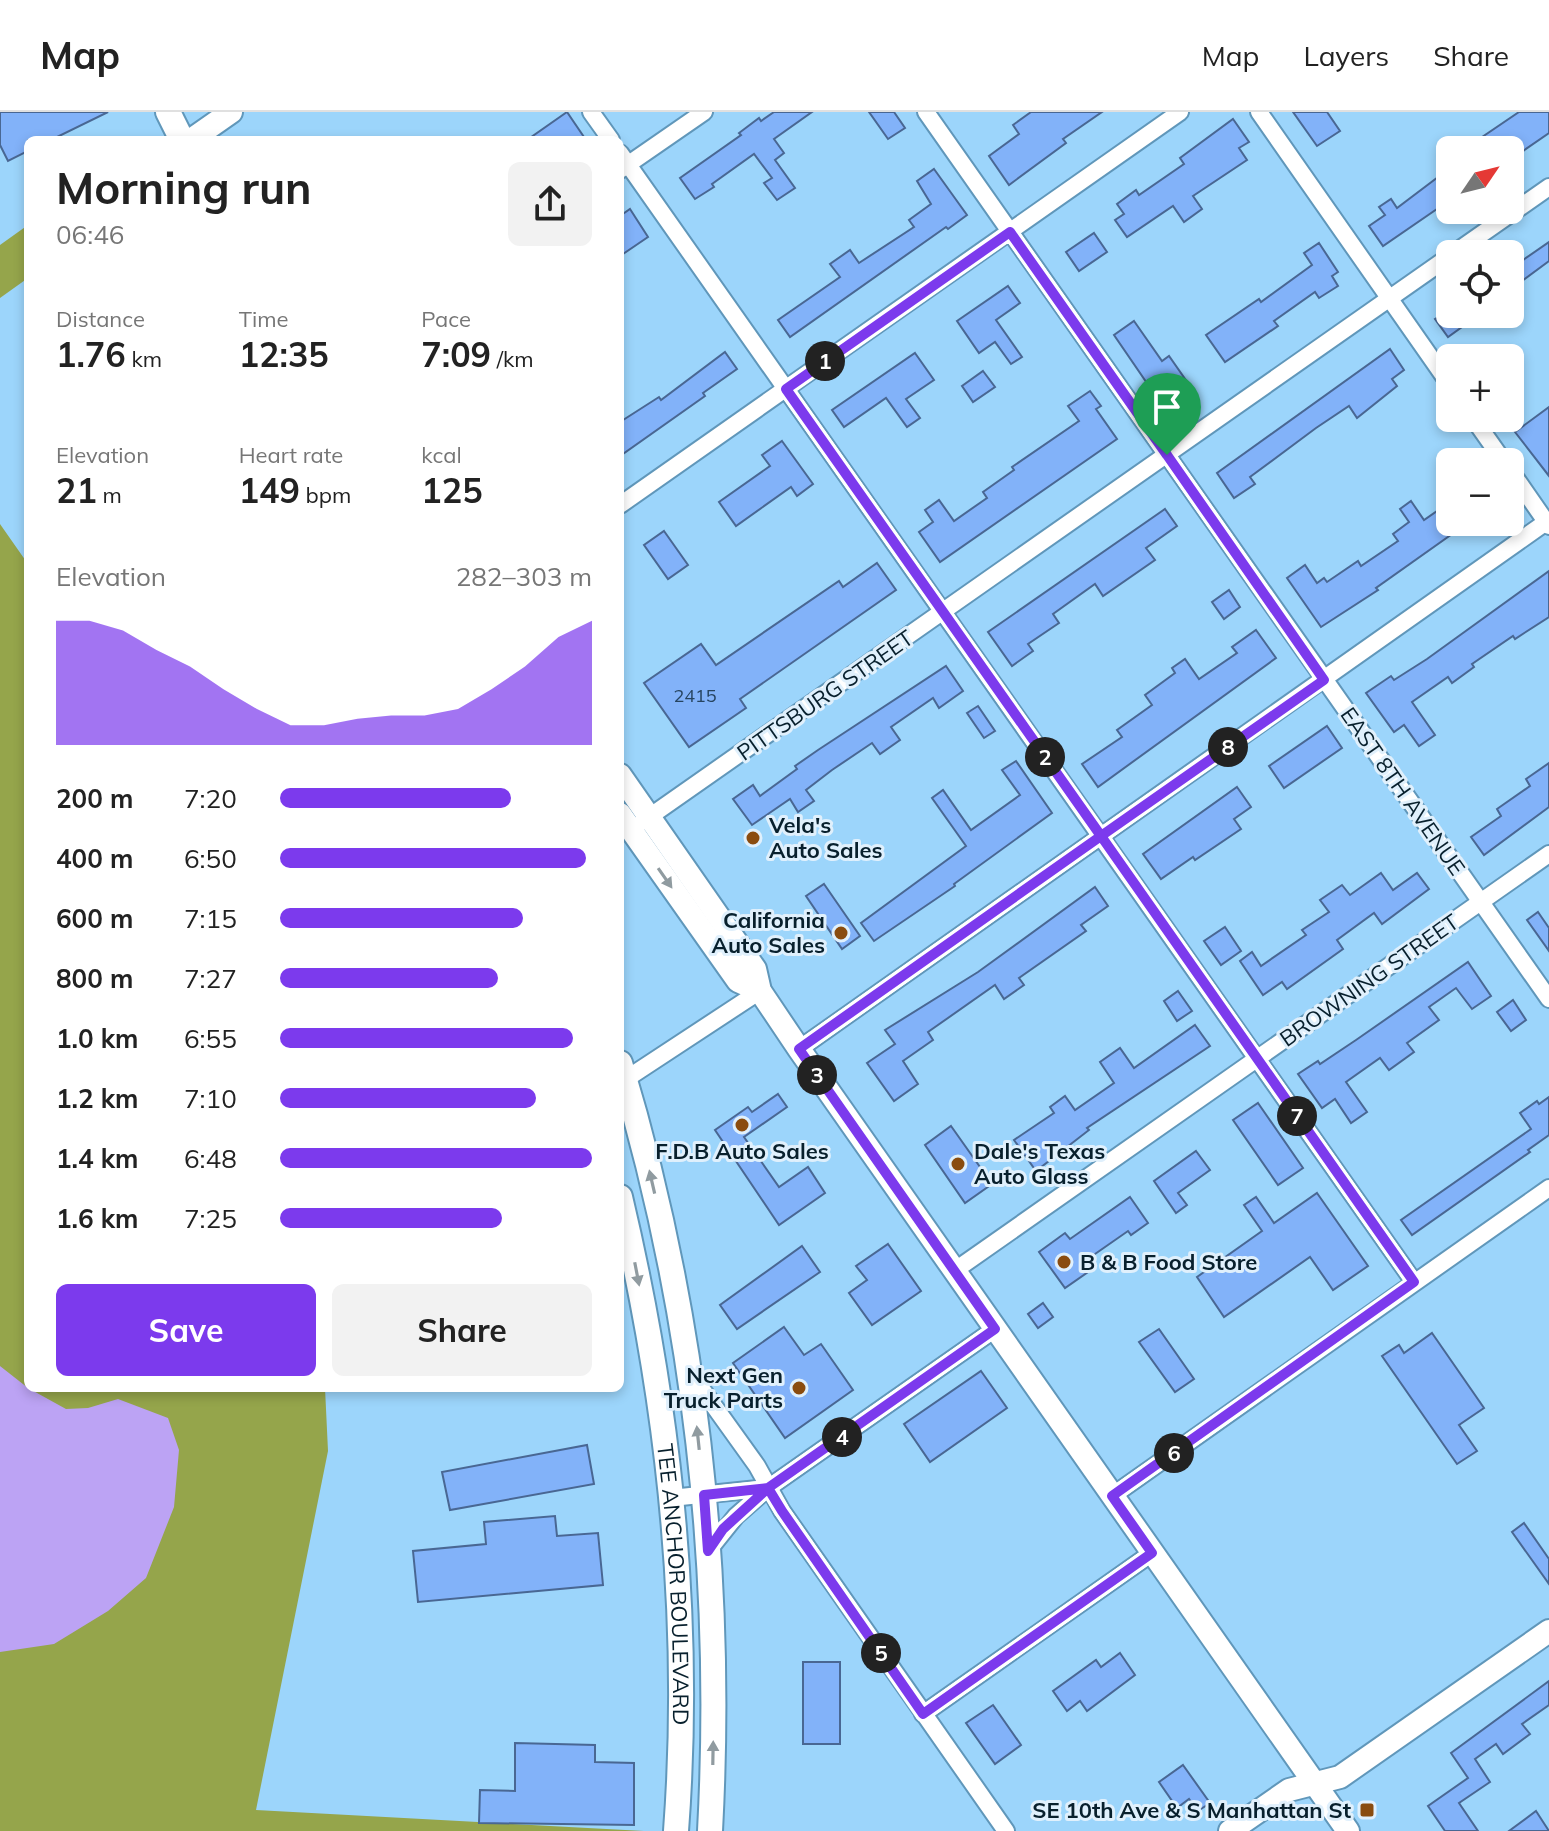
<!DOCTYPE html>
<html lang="en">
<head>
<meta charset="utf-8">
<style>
	body { margin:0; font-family:Mulish,sans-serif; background:#f2f2f2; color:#222; height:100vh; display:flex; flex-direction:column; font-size:30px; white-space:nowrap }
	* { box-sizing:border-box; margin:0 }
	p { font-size:26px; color:#767676 }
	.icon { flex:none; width:44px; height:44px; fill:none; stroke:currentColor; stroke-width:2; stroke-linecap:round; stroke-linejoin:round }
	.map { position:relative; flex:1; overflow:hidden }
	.drawer { position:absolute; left:24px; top:24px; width:600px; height:1256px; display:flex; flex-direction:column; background:#fff; border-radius:12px; box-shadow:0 4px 12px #0003 }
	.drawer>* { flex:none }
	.needle { width:52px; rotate:55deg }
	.buttons { position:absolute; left:1436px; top:24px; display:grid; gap:16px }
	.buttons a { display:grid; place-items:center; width:88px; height:88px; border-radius:12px; background:#fff; box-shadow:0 4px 12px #0003; font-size:40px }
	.pin { position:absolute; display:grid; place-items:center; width:68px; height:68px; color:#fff; margin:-82px -34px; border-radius:50% 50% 50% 0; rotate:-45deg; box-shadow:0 0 8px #0007 }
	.pin .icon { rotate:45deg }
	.km { position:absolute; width:40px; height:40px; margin:-20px; border-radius:50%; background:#222; color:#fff; font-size:22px; line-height:40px; text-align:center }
	.round { display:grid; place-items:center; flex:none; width:84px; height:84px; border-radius:12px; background:#f2f2f2 }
	.headline { display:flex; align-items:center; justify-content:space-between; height:136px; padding:0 32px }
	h1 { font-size:44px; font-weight:700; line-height:60px }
	.figures { display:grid; grid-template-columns:repeat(3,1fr); gap:12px; height:136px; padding:8px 32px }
	.figures div { display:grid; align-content:center }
	.figures b { font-size:34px; font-weight:700 }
	.figures small { font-size:22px; font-weight:400 }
	.figures p { font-size:22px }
	.chart { height:224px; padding:16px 32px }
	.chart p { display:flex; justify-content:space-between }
	.chart svg { width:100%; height:144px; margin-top:8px; fill:#7c3aed; opacity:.7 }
	.action { display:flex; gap:16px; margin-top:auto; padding:16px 32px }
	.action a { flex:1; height:92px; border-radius:12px; background:#7c3aed; color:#fff; font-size:32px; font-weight:700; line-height:92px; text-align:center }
	.action a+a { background:#f2f2f2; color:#222 }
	ul { padding:0 32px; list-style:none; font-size:26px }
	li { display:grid; grid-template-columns:128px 96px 1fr; align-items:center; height:60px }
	li i { height:20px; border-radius:10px; background:#7c3aed }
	header { display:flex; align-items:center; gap:48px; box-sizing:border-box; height:112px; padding:0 40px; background:#fff; border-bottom:2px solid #e0e0e0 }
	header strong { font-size:38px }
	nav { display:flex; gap:44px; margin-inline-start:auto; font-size:28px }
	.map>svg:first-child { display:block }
	.green { fill:#95a54b }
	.water { fill:#bca3f4 }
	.building { fill:#82b2f9; stroke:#496793; stroke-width:2 }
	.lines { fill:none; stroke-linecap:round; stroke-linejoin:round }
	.street-casing { stroke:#6097ba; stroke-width:20 }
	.secondary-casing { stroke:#6097ba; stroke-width:26 }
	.primary-casing { stroke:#6097ba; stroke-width:28 }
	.street { stroke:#fff; stroke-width:16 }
	.secondary { stroke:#fff; stroke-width:22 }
	.primary { stroke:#fff; stroke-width:24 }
	.oneway { fill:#909ba0 }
	.route-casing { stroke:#fff; stroke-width:16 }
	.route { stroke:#7c3aed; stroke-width:10 }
	.poi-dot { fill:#8a4c0f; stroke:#e0f0fc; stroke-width:3 }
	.labels { text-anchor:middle; stroke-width:6; stroke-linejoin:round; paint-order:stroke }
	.number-label { font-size:18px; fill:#264460 }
	.street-label { font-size:22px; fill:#08202d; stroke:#e0f0fc }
	.poi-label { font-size:22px; font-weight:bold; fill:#08202d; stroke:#e0f0fc; text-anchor:start }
</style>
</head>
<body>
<header>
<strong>Map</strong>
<nav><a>Map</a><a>Layers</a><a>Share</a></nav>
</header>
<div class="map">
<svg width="1549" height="1719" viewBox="0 0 1549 1719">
	<rect width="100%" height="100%" fill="#9cd5fb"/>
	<!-- green -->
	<g class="green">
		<path d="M 28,113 L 28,166 L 0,186 L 0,133 Z"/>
		<path d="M 0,412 L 28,452 L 28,1276 L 325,1276 L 328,1339 L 256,1698 L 644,1719 L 0,1719 Z"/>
	</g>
	<!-- water -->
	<path class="water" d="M 0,1254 L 28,1276 L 66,1297 L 88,1296 L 118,1287 L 168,1306 L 179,1338 L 174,1395 L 146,1466 L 108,1499 L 54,1532 L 0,1540 Z"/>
	<!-- building -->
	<g class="building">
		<path d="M 0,0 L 108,0 L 51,28 L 28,28 L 28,39 L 8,49 L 0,33 Z"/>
		<path d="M 567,0 L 586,28 L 527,28 Z"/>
		<path d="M 774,0 L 812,0 L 774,27 L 784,41 L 775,48 L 795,76 L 777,88 L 764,71 L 772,66 L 754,42 L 712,72 L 714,75 L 695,87 L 680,66 L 741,23 L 739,21 L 759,6 L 761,9 Z"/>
		<path d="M 869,0 L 894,0 L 905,16 L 888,27 Z"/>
		<path d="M 1031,0 L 1102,0 L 1063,27 L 1066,31 L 1009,73 L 989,44 L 1019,22 L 1013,13 Z"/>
		<path d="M 1293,0 L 1327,0 L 1340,19 L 1317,34 Z"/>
		<path d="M 1519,0 L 1549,0 L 1549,21 L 1510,48 L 1510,38 L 1463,38 Z"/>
		<path d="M 1233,7 L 1249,30 L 1239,36 L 1247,48 L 1193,84 L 1202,97 L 1184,110 L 1173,94 L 1127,125 L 1115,108 L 1124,102 L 1117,92 L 1136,78 L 1139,83 L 1184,52 L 1180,46 Z"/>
		<path d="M 1450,56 L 1450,88 L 1383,134 L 1369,114 L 1385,103 L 1379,95 L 1391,87 L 1397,96 Z"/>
		<path d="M 934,57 L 967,103 L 948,117 L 946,115 L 790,225 L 778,208 L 840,165 L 830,152 L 850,138 L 859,151 L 914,115 L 909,108 L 931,92 L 917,69 Z"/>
		<path d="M 630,97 L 648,125 L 620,144 L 620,104 Z"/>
		<path d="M 1094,121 L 1107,140 L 1079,159 L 1066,140 Z"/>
		<path d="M 1549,130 L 1549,149 L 1510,178 L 1510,157 Z"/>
		<path d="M 1319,131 L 1338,160 L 1332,164 L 1338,174 L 1319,186 L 1315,180 L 1274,209 L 1278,214 L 1225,250 L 1206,223 L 1259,187 L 1261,190 L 1312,153 L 1304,141 Z"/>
		<path d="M 1008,174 L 1020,191 L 996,208 L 1022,245 L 1011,252 L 995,230 L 979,241 L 957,209 Z"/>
		<path d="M 1443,202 L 1480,202 L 1448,225 L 1435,207 Z"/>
		<path d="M 1134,209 L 1162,249 L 1169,244 L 1190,274 L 1162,293 L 1114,223 Z"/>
		<path d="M 1390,237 L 1404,258 L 1392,267 L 1397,274 L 1357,306 L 1349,294 L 1316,316 L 1250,365 L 1255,372 L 1234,386 L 1217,361 Z"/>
		<path d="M 725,240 L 737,257 L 703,281 L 705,284 L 620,344 L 620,310 L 659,285 L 661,288 Z"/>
		<path d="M 915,241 L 934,268 L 906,287 L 920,306 L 907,315 L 886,286 L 844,315 L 832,298 Z"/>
		<path d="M 983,259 L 995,275 L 973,290 L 962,274 Z"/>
		<path d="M 1090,279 L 1101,294 L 1096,297 L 1117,327 L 940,450 L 919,420 L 933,410 L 925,398 L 939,388 L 954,409 L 987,386 L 983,380 L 1014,358 L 1012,355 L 1079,309 L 1068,294 Z"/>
		<path d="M 1549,295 L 1549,364 L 1515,320 Z"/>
		<path d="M 782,329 L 813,372 L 797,384 L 791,375 L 736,414 L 719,390 L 770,354 L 762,343 Z"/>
		<path d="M 1411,389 L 1424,408 L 1450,390 L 1450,410 L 1469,410 L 1376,476 L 1378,478 L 1321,515 L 1287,466 L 1305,453 L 1317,471 L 1324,466 L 1327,470 L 1358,449 L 1361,454 L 1398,429 L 1393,422 L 1409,410 L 1400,397 Z"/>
		<path d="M 1165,397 L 1177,414 L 1146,436 L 1155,448 L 1103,484 L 1095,472 L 1053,502 L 1059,511 L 1028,532 L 1033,539 L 1012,554 L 988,520 Z"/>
		<path d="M 664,419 L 688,453 L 668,467 L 644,433 Z"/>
		<path d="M 877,451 L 896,478 L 740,587 L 746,596 L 689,635 L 644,571 L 701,532 L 716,553 L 839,469 L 843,475 Z"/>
		<path d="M 1549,459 L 1549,505 L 1515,527 L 1513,524 L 1472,552 L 1474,555 L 1452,571 L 1448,565 L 1412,590 L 1435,623 L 1419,634 L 1404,613 L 1394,620 L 1366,581 L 1391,564 L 1394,568 L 1427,547 Z"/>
		<path d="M 1229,478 L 1240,495 L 1224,507 L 1212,490 Z"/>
		<path d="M 1256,518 L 1276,546 L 1098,675 L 1082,652 L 1122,625 L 1117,618 L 1152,593 L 1145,583 L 1175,561 L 1172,556 L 1185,547 L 1199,567 L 1237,541 L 1232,535 Z"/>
		<path d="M 946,554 L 963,579 L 939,596 L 933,586 L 891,615 L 900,628 L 880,642 L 872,631 L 832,658 L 806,678 L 814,689 L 798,700 L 790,687 L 752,713 L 733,687 L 753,673 L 760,684 L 797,657 L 795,654 L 818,638 Z"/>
		<path d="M 978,594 L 995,619 L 984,626 L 967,601 Z"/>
		<path d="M 1327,614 L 1342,636 L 1284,676 L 1269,654 Z"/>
		<path d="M 1016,649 L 1052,701 L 954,772 L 955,774 L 874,829 L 861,811 L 966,734 L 932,686 L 943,678 L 971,718 L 1020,683 L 1002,658 Z"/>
		<path d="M 1549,651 L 1549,695 L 1484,743 L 1471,725 L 1501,704 L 1497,697 L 1530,674 L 1526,667 Z"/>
		<path d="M 1237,675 L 1251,695 L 1234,707 L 1241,717 L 1195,748 L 1193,745 L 1161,767 L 1143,742 Z"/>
		<path d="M 1381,761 L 1393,778 L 1417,761 L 1429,777 L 1382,812 L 1374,801 L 1337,828 L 1343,837 L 1287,877 L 1282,870 L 1263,883 L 1240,849 L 1252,840 L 1261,854 L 1306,823 L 1302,818 L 1329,800 L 1320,788 L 1342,773 L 1350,783 Z"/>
		<path d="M 824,772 L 860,824 L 842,837 L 806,784 Z"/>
		<path d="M 1095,775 L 1108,794 L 1081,813 L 1086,819 L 1019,866 L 1024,873 L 1004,887 L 995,873 L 928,920 L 933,928 L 903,949 L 918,972 L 894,989 L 867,951 L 895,932 L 885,918 L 978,860 Z"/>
		<path d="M 1538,800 L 1549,816 L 1549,839 L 1527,808 Z"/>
		<path d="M 1225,815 L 1241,839 L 1221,853 L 1204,829 Z"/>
		<path d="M 1468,850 L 1491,884 L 1472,897 L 1456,876 L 1429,895 L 1439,908 L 1407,931 L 1414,940 L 1389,958 L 1380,946 L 1346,970 L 1367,1000 L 1351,1011 L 1335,987 L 1322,996 L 1298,962 L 1318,949 L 1320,952 L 1356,928 Z"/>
		<path d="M 1178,879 L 1192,899 L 1177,909 L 1164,889 Z"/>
		<path d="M 1513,888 L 1526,908 L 1511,919 L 1497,900 Z"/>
		<path d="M 1195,913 L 1210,934 L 1087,1016 L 1089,1018 L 1036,1059 L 1014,1028 L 1054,1001 L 1050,995 L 1065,984 L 1075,998 L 1114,971 L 1100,950 L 1120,936 L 1134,956 Z"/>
		<path d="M 778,982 L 787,995 L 744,1025 L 779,1075 L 808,1055 L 825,1081 L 779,1113 L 715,1018 L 748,995 L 752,1000 Z"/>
		<path d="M 1549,985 L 1549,1023 L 1528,1038 L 1530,1040 L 1412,1123 L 1401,1108 L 1531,1017 L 1520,1001 L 1537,989 L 1539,992 Z"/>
		<path d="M 1258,991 L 1303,1056 L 1278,1073 L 1233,1008 Z"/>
		<path d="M 951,1014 L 992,1072 L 965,1091 L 925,1033 Z"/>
		<path d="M 1196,1039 L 1210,1058 L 1178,1081 L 1187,1093 L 1176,1101 L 1154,1069 Z"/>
		<path d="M 1317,1081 L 1368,1154 L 1333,1178 L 1310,1145 L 1224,1205 L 1197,1165 L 1262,1119 L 1244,1093 L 1256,1085 L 1274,1111 Z"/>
		<path d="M 1130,1085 L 1148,1111 L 1131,1123 L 1128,1119 L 1085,1149 L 1091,1158 L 1065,1176 L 1039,1140 L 1065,1121 L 1070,1127 Z"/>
		<path d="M 888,1132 L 921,1179 L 872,1213 L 849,1181 L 867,1168 L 856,1154 Z"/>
		<path d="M 802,1134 L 820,1160 L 737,1217 L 720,1193 Z"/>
		<path d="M 1043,1191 L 1053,1205 L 1038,1216 L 1028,1202 Z"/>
		<path d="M 784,1215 L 804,1243 L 821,1232 L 853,1278 L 785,1326 L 733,1251 Z"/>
		<path d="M 1159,1217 L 1194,1267 L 1175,1280 L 1139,1230 Z"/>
		<path d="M 1432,1221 L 1484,1296 L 1459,1313 L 1477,1339 L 1457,1352 L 1382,1244 L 1399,1233 L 1404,1241 Z"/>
		<path d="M 981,1259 L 1007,1296 L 930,1350 L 904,1312 Z"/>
		<path d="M 587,1333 L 594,1372 L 450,1398 L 442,1360 Z"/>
		<path d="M 555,1404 L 557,1424 L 598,1421 L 603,1473 L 418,1490 L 413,1439 L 486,1432 L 484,1410 Z"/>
		<path d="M 1524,1411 L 1549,1447 L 1549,1472 L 1512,1420 Z"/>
		<path d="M 1120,1541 L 1135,1563 L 1087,1599 L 1080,1589 L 1067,1599 L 1053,1579 L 1096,1548 L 1101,1555 Z"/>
		<rect x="803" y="1550" width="37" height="82"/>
		<path d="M 1549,1569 L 1549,1593 L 1522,1612 L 1530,1622 L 1503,1642 L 1496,1632 L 1475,1647 L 1490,1670 L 1459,1691 L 1478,1719 L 1445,1719 L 1428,1694 L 1468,1666 L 1451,1641 Z"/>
		<path d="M 993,1593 L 1021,1633 L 995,1652 L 966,1611 Z"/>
		<path d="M 515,1631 L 595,1633 L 595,1650 L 634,1651 L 634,1713 L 479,1711 L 480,1678 L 515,1679 Z"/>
		<path d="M 1183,1653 L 1210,1691 L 1198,1699 L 1189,1687 L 1177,1696 L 1159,1670 Z"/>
		<path d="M 1536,1699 L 1549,1719 L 1509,1719 Z"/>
	</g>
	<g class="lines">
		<!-- street casing -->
		<g class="street-casing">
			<g id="street">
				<path d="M 591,0 L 611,28"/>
				<path d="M 926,0 L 1549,887"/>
				<path d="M 1259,0 L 1450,273"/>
				<path d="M 620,41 L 1414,1170"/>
				<path d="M 620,58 L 704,0"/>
				<path d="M 1453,142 L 1549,75"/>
				<path d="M 1473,306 L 1504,350"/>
				<path d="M 1510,358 L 1549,414"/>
				<path d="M 620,393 L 1180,0"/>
				<path d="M 642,710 L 1450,144"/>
				<path d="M 799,937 L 1549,408"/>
				<path d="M 620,971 L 760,879"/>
				<path d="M 954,1159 L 1549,742"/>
				<path d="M 691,1262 L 757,1354 L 782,1399 L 1006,1719"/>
				<path d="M 1112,1384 L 1549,1076"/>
				<path d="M 671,1386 L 768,1376"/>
				<path d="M 708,1439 L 736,1404 L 768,1376 L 995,1217"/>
				<path d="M 923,1602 L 1152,1441"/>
			</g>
		</g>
		<!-- secondary casing -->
		<g class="secondary-casing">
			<g id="secondary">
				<path d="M 191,28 L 231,0"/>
				<path d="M 620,663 L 755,857 L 760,879 L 799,937 L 1348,1719"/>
				<path d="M 620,702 L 738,869 L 760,879"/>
				<path d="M 1230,1719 L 1289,1678 L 1340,1665 L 1549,1519"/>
			</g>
		</g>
		<!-- primary casing -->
		<g class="primary-casing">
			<g id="primary">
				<path d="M 168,0 L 182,28"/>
				<path d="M 620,951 C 695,1199 724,1460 710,1719"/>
				<path id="s1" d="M 620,1085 C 669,1292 692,1507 676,1719"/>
			</g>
		</g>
		<!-- street -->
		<use href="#street" class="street"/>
		<!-- secondary -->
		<use href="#secondary" class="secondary"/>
		<!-- primary -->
		<use href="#primary" class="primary"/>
	</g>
	<!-- one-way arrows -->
	<defs><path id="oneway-solid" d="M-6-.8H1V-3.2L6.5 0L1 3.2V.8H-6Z" transform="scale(2)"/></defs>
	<g class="oneway">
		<use href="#oneway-solid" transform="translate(665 766) rotate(55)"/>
		<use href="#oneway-solid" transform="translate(652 1070) rotate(-103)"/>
		<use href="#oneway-solid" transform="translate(637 1162) rotate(79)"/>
		<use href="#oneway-solid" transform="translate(698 1326) rotate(-96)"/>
		<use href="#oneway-solid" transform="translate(713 1641) rotate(-89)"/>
	</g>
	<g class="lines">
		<!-- route casing -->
		<g class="route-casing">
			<path id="route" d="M 1167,343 L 1010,120 L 786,277 L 1101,724 L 799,937 L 995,1217 L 768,1376 L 723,1417 L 708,1439 L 704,1383 L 768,1376 L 782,1399 L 923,1602 L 1152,1441 L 1112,1384 L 1414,1170 L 1101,724 L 1324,568 L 1167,343"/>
		</g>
		<!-- route -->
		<use href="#route" class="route"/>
	</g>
	<!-- markers -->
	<g class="poi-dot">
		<circle cx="753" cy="726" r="8"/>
		<circle cx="841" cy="821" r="8"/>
		<circle cx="742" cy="1013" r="8"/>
		<circle cx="958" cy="1052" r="8"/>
		<circle cx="1064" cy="1150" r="8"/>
		<circle cx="799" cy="1276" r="8"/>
		<rect x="1359" y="1690" width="16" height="16" rx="4"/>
	</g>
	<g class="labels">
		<!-- number labels -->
		<g class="number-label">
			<text x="695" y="590">2415</text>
		</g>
		<!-- street labels -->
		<g class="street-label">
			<text transform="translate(825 583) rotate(-35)" y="8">PITTSBURG STREET</text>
			<text transform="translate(1403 679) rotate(55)" y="8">EAST 8TH AVENUE</text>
			<text transform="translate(1369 868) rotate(-35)" y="8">BROWNING STREET</text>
			<text dy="8" stroke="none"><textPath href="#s1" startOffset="392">TEE ANCHOR BOULEVARD</textPath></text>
		</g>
		<!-- poi labels -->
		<g class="poi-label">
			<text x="769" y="721">Vela's<tspan x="769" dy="25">Auto Sales</tspan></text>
			<text x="825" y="816" text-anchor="end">California<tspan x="825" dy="25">Auto Sales</tspan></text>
			<text x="742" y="1047" text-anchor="middle">F.D.B Auto Sales</text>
			<text x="974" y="1047">Dale's Texas<tspan x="974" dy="25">Auto Glass</tspan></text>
			<text x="1080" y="1158">B &amp; B Food Store</text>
			<text x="783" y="1271" text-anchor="end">Next Gen<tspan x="783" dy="25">Truck Parts</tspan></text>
			<text x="1351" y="1706" text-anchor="end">SE 10th Ave &amp; S Manhattan St</text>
		</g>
	</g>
</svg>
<div class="buttons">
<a><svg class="needle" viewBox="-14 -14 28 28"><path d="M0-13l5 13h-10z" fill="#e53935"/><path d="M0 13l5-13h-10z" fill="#767676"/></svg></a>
<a><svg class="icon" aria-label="locate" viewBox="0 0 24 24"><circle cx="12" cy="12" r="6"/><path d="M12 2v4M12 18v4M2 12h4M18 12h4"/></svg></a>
<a>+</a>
<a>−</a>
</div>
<div class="pin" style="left:1167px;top:343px;background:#1e9e55"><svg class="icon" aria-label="arrive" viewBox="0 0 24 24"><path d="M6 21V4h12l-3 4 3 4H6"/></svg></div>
<b class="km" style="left:825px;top:249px">1</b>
<b class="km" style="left:1045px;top:645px">2</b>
<b class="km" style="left:817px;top:963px">3</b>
<b class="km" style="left:842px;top:1325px">4</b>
<b class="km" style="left:881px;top:1541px">5</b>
<b class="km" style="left:1174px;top:1341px">6</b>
<b class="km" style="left:1297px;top:1004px">7</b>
<b class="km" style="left:1228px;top:635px">8</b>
<section class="drawer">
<div class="headline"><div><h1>Morning run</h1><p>06:46</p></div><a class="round"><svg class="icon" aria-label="share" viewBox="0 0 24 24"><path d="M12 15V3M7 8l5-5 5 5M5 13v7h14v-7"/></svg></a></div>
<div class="figures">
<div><p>Distance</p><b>1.76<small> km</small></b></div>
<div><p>Time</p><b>12:35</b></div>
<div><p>Pace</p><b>7:09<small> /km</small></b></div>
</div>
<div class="figures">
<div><p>Elevation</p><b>21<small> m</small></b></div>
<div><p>Heart rate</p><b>149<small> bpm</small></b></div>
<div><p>kcal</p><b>125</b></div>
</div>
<div class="chart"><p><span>Elevation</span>282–303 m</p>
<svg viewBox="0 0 160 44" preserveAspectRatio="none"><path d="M0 44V6L10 6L20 9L30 15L40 20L50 27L60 33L70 38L80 38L90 36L100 35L110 35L120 33L130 27L140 20L150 11L160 6V44z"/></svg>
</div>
<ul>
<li><b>200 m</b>7:20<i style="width:74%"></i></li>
<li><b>400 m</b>6:50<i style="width:98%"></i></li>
<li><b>600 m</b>7:15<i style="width:78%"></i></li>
<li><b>800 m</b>7:27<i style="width:70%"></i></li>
<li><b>1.0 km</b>6:55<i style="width:94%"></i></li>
<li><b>1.2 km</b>7:10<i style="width:82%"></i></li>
<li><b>1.4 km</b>6:48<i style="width:100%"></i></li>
<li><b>1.6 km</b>7:25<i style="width:71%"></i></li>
</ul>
<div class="action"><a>Save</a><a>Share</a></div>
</section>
</div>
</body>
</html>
